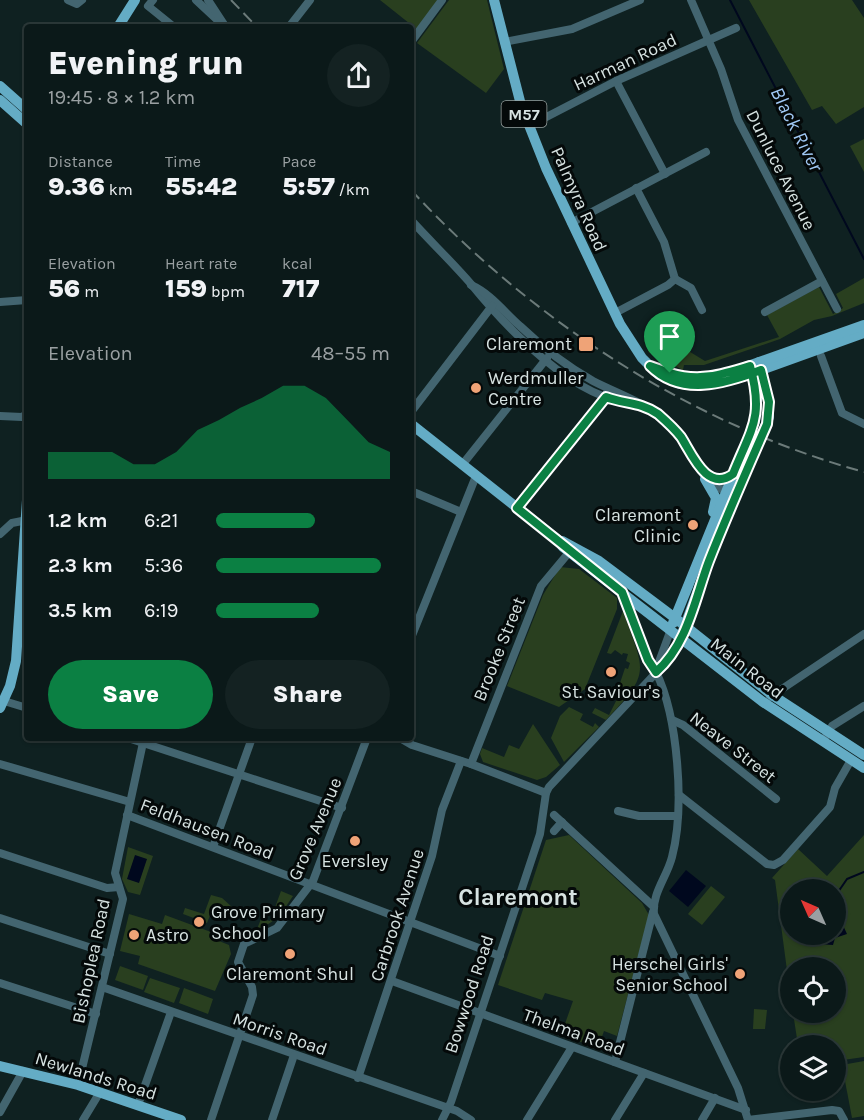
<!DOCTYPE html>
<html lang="en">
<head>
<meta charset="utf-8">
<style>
	body { margin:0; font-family:Karla,sans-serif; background:#142222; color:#f1f3f6; height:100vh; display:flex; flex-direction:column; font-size:22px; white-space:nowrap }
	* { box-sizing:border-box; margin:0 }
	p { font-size:20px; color:#9aa0a2 }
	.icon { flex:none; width:33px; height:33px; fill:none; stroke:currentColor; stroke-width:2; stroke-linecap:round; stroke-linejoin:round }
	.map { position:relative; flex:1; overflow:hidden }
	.drawer { position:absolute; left:24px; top:24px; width:390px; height:717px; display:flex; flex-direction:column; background:#0b1919; border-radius:6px; box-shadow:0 2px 4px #0004,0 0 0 2px #2b3838 }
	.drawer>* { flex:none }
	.needle { width:39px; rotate:315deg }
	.buttons { position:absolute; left:780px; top:879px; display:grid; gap:12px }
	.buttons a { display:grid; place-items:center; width:66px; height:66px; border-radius:50%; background:#0b1919; box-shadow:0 2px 4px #0004,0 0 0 2px #2b3838; font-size:30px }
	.pin { position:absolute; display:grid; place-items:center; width:51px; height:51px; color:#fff; margin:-62px -26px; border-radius:50% 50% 50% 0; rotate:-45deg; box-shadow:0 0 6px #0007 }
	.pin .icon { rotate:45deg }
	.round { display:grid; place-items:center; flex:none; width:63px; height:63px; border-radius:32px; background:#142222 }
	.head { display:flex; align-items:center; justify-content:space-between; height:102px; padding:0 24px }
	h1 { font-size:33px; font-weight:800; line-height:45px }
	.figures { display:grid; grid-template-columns:repeat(3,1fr); gap:9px; height:102px; padding:6px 24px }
	.figures div { display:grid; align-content:center }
	.figures b { font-size:26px; font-weight:800 }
	.figures small { font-size:16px; font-weight:400 }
	.figures p { font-size:16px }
	.chart { height:168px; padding:12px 24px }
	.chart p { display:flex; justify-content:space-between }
	.chart svg { width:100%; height:108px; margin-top:6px; fill:#0b8043; opacity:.7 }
	.primary-button { display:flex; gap:12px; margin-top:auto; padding:12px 24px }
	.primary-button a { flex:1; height:69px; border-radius:36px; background:#0b8043; color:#fff; font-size:24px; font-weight:800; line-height:69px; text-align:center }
	.primary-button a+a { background:#142222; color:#f1f3f6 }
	ul { padding:0 24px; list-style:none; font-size:20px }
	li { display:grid; grid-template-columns:96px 72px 1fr; align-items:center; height:45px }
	li i { height:15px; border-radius:8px; background:#0b8043 }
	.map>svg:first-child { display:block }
	.green { fill:#293f1f; fill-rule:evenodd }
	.water { fill:#00081e }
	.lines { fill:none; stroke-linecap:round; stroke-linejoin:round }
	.stream { stroke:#00081e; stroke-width:2 }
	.minor { stroke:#436570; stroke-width:8 }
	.major { stroke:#64acc5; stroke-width:10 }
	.rail { stroke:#6b7a79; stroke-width:2; stroke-dasharray:12 6; stroke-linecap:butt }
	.route-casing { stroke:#fff; stroke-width:12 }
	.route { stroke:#0b8043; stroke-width:8 }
	.poi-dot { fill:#efa377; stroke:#040909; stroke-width:2 }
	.labels { text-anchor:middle; stroke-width:6; stroke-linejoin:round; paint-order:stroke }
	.shield { fill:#040909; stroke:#98a2a1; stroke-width:1.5 }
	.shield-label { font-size:16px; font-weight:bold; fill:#d7e3e2 }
	.street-label { font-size:18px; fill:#d7e3e2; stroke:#040909 }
	.poi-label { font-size:18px; fill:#d7e3e2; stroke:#040909; text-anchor:end }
	.water-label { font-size:20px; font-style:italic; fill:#a0c8f4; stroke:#040909 }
	.district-label { font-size:24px; font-weight:bold; fill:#d7e3e2; stroke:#040909 }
</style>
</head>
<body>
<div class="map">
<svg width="864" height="1120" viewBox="0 0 864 1120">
	<rect width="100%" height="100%" fill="#0f2121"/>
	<!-- green -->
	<g class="green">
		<path d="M 380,0 L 442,0 L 419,31 Z"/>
		<path d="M 449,0 L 487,0 L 504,69 L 486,93 L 417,43 Z"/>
		<path d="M 749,0 L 852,0 L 864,18 L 864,107 L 836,124 L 822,106 L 812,110 Z"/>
		<path d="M 864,139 L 864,172 L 850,146 Z"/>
		<path d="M 864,278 L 864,303 L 832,316 L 814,320 L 780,339 L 704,365 L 684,365 L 683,370 L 648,352 L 673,338 L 677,344 L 705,361 L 779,337 L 767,315 L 819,287 L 833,314 L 843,308 L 836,294 Z"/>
		<path d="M 560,567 L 579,569 L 617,598 L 617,609 L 585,689 L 559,707 L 507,686 L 543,595 Z"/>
		<path d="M 623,611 C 644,672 653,671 606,720 L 592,713 L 595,708 L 609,715 L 621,691 L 618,689 L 625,668 L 628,669 L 630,663 L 626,661 L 628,654 L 623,653 L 622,655 L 615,650 L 611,654 L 607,653 Z"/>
		<path d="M 569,707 L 583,714 L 580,720 L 593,727 L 595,723 L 599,727 L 564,762 L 551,738 L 560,716 Z"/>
		<path d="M 533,724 L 560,765 L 546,777 L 537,780 L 483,762 L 480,754 L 482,748 L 504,757 L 509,745 L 519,749 Z"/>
		<path d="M 569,835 L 642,903 L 649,915 L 617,1036 L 604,1031 L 598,1048 L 561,1035 L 573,1001 L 545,993 L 542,1000 L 498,985 L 546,840 Z"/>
		<path d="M 864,835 L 864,1057 L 843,1060 L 836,1066 L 836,1046 L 798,1045 L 793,1013 L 836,1012 L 836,968 L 790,968 L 790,993 L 775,880 L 772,878 L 798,849 L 827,876 ZM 790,890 L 836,890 L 836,934 L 790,934 Z"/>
		<path d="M 128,847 L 153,856 L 140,895 L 128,892 L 122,879 Z"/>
		<path d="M 711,886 L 725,897 L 702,925 L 688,914 Z"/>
		<path d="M 281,891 L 293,896 C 283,911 275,924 257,929 L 261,919 L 270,921 Z"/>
		<path d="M 211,895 L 222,898 L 232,907 L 230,914 L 213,908 L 207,923 L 183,914 L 185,908 L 204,914 Z"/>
		<path d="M 129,914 L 162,924 L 165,915 L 211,932 L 209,937 L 229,945 L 231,954 L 215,991 L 138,964 L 140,956 L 120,951 Z"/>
		<path d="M 120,966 L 148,976 L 143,990 L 115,980 Z"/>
		<path d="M 150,978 L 180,988 L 174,1003 L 144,992 Z"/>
		<path d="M 184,988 L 213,999 L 208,1014 L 179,1003 Z"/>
		<path d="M 754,1009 L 767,1010 L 765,1029 L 753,1029 Z"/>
		<path d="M 864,1061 L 864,1116 L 852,1118 L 842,1065 Z"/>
	</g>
	<!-- water -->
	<g class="water">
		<path d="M 135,855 L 147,859 L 139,883 L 127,879 Z"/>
		<path d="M 686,870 L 706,886 L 688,907 L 669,891 Z"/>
		<path d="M 836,900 L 844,913 L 841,921 L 847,934 L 835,938 L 833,945 L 818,944 L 810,935 L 836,934 Z"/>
	</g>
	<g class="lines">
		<!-- stream -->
		<g class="stream">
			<path d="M 730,0 L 864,259"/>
			<path d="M 836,895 L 847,879 L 864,872"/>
		</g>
		<!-- minor -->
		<g class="minor">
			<path d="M 68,0 L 77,4 L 82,0"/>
			<path d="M 153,0 L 148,6 L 174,27"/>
			<path d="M 196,0 L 225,27"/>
			<path d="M 208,0 L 225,26"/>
			<path d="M 691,0 L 721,69 L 738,120 L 837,309"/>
			<path d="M 289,27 L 310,0"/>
			<path d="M 411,42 L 442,0"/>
			<path d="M 504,42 L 572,29 L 640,0"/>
			<path d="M 616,81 L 665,174"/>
			<path d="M 529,126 L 616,81 L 736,28"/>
			<path d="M 636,188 L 664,242 L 675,279"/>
			<path d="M 411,220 C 431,242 452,262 471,284 C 506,327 576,402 635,403"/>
			<path d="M 571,223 L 706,152"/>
			<path d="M 675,279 L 691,288 L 702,310"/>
			<path d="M 471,285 C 491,294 504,312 520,326 C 542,347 566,366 593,381 C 618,394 648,403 669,424 C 689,443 699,485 727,491"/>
			<path d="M 0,302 L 27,300"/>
			<path d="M 765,312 L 822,281"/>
			<path d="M 615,313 L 668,285 L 675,279"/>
			<path d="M 821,356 L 842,413 L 864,424"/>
			<path d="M 411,412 L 492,306"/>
			<path d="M 0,416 L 22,417 L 27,414"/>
			<path d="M 462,465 L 547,358"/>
			<path d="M 706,473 L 716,479 L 733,474"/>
			<path d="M 411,491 L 461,512"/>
			<path d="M 517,508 L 599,407 L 606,394"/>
			<path d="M 0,534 L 12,523 L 27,520"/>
			<path d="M 411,638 L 476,476"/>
			<path d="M 656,670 L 671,629"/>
			<path d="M 656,672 C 678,717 685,808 672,857 C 667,877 652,893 654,914 L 738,1088 L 748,1120"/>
			<path d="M 770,697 L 864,634"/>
			<path d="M 4,701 L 27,708"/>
			<path d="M 672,720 L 683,725 L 776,799"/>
			<path d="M 826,736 L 832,726 L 864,706"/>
			<path d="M 128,738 L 342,808"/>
			<path d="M 400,738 L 412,745 L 471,764 L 546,793"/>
			<path d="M 0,764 L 130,802"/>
			<path d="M 471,764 L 541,586 L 571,550"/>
			<path d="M 679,795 L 767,864 L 774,865 L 783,860 L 830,807 L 835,788 L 851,760"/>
			<path d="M 618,811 L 639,816 L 678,816"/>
			<path d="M 127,815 L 500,956"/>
			<path d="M 554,815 L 654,907"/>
			<path d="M 554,831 L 562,822"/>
			<path d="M 213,847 L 252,738"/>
			<path d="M 0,853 L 107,888 L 119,887"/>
			<path d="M 0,918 L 110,954"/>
			<path d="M 392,981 L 746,1110"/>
			<path d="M 0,983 L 96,1014"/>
			<path d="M 102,987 L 457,1111 L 471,1120"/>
			<path d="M 615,1062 L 653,912"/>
			<path d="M 358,1078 L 432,856 L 442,810 L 461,761"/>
			<path d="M 78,1085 L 123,899 L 115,873 L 144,738"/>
			<path d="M 138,1105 L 171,1012"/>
			<path d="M 0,1112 L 23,1071"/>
			<path d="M 83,1120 L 100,1092"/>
			<path d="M 211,1120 L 253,995 L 252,987 L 238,962 L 244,944 L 277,928 L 313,881 L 367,738"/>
			<path d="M 272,1120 L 294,1055"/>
			<path d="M 442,1120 L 451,1102 L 540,834 L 546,793 L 549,787 L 669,659 L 681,637"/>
			<path d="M 527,1120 L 572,1047"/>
			<path d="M 615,1120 L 644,1073"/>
			<path d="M 702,1120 L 715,1098"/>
			<path d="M 748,1120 L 832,1110 L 839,1111 L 844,1120"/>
		</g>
		<!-- major -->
		<g class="major">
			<path d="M 494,0 L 521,105 L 546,168 L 620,324 L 642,358 L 659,375 L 680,384 L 716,383 L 742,377 L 864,333"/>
			<path d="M 118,27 L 135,0"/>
			<path d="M 0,86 L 27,110"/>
			<path d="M 0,100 L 27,124"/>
			<path d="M 658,369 L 683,377 L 704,378"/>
			<path d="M 720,376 L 864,325"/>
			<path d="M 411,424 L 558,540 L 563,547 L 763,702 L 864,768"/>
			<path d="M 705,479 L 716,498 L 713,512"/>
			<path d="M 562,541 L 599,561 L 675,618 L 772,695 L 864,755"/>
			<path d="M 623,595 L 648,660 L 656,672"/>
			<path d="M 673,623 L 755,421 L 757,399 L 750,366"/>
			<path d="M 683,631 L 709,560 L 769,417 L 769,402 L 759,362"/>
			<path d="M 0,708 L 10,686 L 16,661 L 27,500"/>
			<path d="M 0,1066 L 78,1085 L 181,1120"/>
		</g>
		<!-- rail -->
		<g class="rail">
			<path d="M 231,0 L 257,27"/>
			<path d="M 411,190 C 533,321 690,424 864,472"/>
		</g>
	</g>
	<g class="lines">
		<!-- route casing -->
		<g class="route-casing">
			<path id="route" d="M 670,373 C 699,382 721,375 750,366 C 764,417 752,427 733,474 C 707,493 692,454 681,437 C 674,428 666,421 658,414 C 641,402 624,404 606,397 L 517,508 L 622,592 L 648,660 L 656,672 C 688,644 695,598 709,561 C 727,515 747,470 767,424 L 769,402 L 761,370 C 724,384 681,397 650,366 L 670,373"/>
		</g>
		<!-- route -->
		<use href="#route" class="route"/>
	</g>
	<!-- markers -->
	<g class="poi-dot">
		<rect x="578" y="336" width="16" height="16" rx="3"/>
		<circle cx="476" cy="388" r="6"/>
		<circle cx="693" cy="525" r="6"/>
		<circle cx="611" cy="672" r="6"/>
		<circle cx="355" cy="841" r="6"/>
		<circle cx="199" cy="922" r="6"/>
		<circle cx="134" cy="935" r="6"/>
		<circle cx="290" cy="954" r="6"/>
		<circle cx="740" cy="974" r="6"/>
	</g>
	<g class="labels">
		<!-- shield labels -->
		<rect class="shield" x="501.5" y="101" width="45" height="26" rx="4.5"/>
		<g class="shield-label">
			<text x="524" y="120">M57</text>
		</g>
		<!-- street labels -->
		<g class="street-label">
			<text transform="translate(625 62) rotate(-25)" y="6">Harman Road</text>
			<text transform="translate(781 170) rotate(63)" y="6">Dunluce Avenue</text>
			<text transform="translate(579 199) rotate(66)" y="6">Palmyra Road</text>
			<text transform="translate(499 649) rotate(-68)" y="6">Brooke Street</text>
			<text transform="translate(747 668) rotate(38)" y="6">Main Road</text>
			<text transform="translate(733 747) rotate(38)" y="6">Neave Street</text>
			<text transform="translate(207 829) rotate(21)" y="6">Feldhausen Road</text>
			<text transform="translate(315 829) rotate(-67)" y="6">Grove Avenue</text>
			<text transform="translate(397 915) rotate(-72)" y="6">Carbrook Avenue</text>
			<text transform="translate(91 961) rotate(-78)" y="6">Bishoplea Road</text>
			<text transform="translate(469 994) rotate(-72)" y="6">Bowwood Road</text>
			<text transform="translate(574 1032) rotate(20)" y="6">Thelma Road</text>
			<text transform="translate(280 1034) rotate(19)" y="6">Morris Road</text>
			<text transform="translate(96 1076) rotate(17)" y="6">Newlands Road</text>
		</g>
		<!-- poi labels -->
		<g class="poi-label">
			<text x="572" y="350">Claremont</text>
			<text x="488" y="384" text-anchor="start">Werdmuller<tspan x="488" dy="21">Centre</tspan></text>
			<text x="681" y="521">Claremont<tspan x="681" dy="21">Clinic</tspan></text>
			<text x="611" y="698" text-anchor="middle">St. Saviour's</text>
			<text x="355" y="867" text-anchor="middle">Eversley</text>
			<text x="211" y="918" text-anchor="start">Grove Primary<tspan x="211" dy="21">School</tspan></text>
			<text x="146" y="941" text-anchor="start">Astro</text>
			<text x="728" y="970">Herschel Girls'<tspan x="728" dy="21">Senior School</tspan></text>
			<text x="290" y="980" text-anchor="middle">Claremont Shul</text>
		</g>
		<!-- water labels -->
		<g class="water-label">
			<text transform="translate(797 129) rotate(63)" y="7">Black River</text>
		</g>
		<!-- district labels -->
		<g class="district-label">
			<text x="518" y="905">Claremont</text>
		</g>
	</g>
</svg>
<div class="buttons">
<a><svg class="needle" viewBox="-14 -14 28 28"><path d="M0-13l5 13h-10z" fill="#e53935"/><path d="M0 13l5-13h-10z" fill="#9aa0a2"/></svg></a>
<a><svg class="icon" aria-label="locate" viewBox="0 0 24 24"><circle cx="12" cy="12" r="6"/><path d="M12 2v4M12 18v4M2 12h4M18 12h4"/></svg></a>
<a><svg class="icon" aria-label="layers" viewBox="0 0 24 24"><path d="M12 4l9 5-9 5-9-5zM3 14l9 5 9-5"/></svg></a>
</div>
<div class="pin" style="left:670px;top:373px;background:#1e9e55"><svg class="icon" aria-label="arrive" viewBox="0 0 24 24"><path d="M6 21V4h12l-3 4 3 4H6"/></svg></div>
<section class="drawer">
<div class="head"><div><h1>Evening run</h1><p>19:45 · 8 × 1.2 km</p></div><a class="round"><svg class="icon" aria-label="share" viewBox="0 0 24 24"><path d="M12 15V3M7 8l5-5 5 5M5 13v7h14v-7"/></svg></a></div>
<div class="figures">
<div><p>Distance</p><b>9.36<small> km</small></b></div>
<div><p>Time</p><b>55:42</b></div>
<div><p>Pace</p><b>5:57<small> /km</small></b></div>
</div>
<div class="figures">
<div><p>Elevation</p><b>56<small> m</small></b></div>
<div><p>Heart rate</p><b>159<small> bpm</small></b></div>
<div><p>kcal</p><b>717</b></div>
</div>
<div class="chart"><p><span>Elevation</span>48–55 m</p>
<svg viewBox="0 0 160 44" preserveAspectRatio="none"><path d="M0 44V33L10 33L20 33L30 33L40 38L50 38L60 33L70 24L80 20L90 15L100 11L110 6L120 6L130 11L140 20L150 29L160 33V44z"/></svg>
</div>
<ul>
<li><b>1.2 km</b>6:21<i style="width:57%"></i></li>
<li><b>2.3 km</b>5:36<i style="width:95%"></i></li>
<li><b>3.5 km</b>6:19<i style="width:59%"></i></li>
</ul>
<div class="primary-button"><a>Save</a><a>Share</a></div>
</section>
</div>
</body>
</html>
